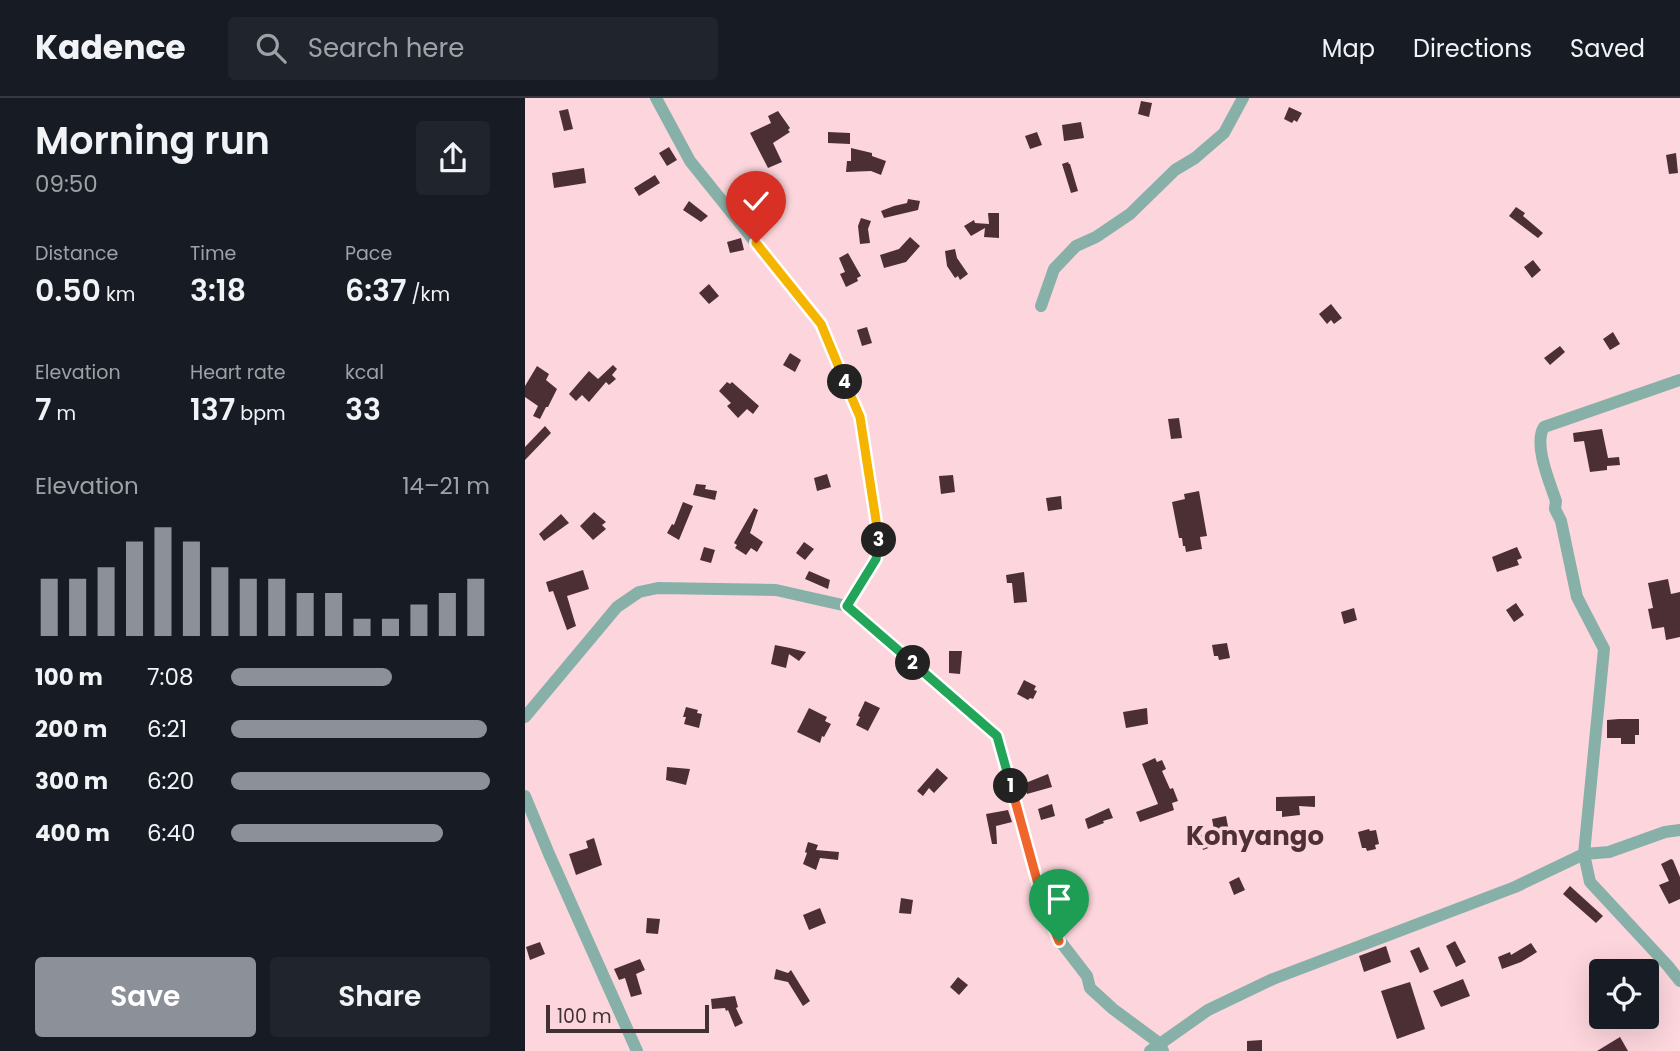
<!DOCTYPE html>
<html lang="en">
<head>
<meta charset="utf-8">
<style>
	body { margin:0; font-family:Poppins,sans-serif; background:#20242c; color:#f1f3f6; height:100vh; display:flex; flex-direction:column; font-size:26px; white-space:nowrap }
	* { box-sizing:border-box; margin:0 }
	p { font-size:23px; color:#9ea1a6 }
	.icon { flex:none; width:38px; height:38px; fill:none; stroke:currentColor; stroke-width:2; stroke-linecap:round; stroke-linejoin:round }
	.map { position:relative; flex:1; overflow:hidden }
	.panel { display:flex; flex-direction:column; background:#171b24; width:525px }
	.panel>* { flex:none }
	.controls { position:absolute; left:1064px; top:861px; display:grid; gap:14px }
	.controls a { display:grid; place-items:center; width:70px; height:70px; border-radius:7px; background:#171b24; box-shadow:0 7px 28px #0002; font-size:35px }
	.scale { position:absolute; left:21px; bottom:18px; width:163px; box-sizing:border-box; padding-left:7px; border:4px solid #403134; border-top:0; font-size:19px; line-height:24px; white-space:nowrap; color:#403134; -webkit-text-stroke:5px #fcd6dc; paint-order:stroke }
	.pin { position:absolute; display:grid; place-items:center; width:60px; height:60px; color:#fff; margin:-72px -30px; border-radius:50% 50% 50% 0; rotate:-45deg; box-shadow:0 0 7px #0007 }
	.pin .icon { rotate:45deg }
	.km { position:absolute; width:35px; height:35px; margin:-18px; border-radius:50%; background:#222; color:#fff; font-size:19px; line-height:35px; text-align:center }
	.round { display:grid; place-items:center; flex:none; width:74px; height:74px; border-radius:7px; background:#20242c }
	.summary { display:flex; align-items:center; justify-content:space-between; height:119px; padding:0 35px }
	h1 { font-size:38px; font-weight:600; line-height:52px }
	.stats { display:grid; grid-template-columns:repeat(3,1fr); gap:10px; height:119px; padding:7px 35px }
	.stats div { display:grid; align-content:center }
	.stats b { font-size:30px; font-weight:600 }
	.stats small { font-size:19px; font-weight:400 }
	.stats p { font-size:19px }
	.chart { height:196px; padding:14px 35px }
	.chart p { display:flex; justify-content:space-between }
	.chart svg { width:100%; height:126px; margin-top:7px; stroke:#8c9099; stroke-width:6 }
	.action { display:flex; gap:14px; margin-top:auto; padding:14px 35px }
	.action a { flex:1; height:80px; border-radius:7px; background:#8c9099; color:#fff; font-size:28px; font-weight:600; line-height:80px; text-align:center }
	.action a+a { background:#20242c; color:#f1f3f6 }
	ul { padding:0 35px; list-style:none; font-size:23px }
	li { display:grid; grid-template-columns:112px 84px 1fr; align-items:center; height:52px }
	li i { height:18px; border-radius:9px; background:#8c9099 }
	header { display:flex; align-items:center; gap:42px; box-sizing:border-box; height:98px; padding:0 35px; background:#171b24; border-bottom:2px solid #363941 }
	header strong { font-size:33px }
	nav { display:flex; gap:38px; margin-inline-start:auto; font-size:24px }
	.search { width:490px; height:63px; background:#20242c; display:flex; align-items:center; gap:18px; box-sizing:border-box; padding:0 24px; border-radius:7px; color:#9ea1a6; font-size:26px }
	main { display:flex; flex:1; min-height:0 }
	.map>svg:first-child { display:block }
	.building { fill:#4c2f35 }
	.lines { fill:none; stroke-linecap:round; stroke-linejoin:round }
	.street { stroke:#87b1a8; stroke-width:12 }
	.split-1-casing { stroke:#fff; stroke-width:14 }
	.split-2-casing { stroke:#fff; stroke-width:14 }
	.split-3-casing { stroke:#fff; stroke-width:14 }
	.split-4-casing { stroke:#fff; stroke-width:14 }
	.split-5-casing { stroke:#fff; stroke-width:14 }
	.split-1 { stroke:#f0652b; stroke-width:9 }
	.split-2 { stroke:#22a559; stroke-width:9 }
	.split-3 { stroke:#22a559; stroke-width:9 }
	.split-4 { stroke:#f5b400; stroke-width:9 }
	.split-5 { stroke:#f5b400; stroke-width:9 }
	.labels { text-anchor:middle; stroke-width:7; stroke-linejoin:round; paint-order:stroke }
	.neighbourhood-label { font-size:26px; font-weight:bold; fill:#4e3036; stroke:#fcd6dc }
</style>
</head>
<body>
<header>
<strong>Kadence</strong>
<div class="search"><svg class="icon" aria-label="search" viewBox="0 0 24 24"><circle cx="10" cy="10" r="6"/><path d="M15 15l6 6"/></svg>Search here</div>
<nav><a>Map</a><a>Directions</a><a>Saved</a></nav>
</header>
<main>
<section class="panel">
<div class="summary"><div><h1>Morning run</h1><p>09:50</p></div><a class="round"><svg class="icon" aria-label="share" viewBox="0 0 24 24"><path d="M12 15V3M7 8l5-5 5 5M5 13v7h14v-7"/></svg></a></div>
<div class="stats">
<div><p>Distance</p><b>0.50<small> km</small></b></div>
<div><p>Time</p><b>3:18</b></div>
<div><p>Pace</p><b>6:37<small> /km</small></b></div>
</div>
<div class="stats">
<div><p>Elevation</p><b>7<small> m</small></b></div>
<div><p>Heart rate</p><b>137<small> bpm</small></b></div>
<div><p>kcal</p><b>33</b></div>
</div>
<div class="chart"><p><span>Elevation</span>14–21 m</p>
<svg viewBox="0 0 160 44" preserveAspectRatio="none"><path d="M5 44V24M15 44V24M25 44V20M35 44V11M45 44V6M55 44V11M65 44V20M75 44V24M85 44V24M95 44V29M105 44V29M115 44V38M125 44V38M135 44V33M145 44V29M155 44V24"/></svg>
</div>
<ul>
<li><b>100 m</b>7:08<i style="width:62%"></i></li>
<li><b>200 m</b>6:21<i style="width:99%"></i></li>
<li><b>300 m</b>6:20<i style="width:100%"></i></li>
<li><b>400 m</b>6:40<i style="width:82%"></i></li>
</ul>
<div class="action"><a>Save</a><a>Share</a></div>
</section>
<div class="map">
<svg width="1155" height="953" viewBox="0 0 1155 953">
	<rect width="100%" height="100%" fill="#fcd6dc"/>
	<!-- building -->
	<g class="building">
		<path d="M 616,3 L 627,5 L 624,19 L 613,16 Z"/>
		<path d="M 764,9 L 777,15 L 772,24 L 769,22 L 767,25 L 759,21 Z"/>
		<path d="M 43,11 L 48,31 L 39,33 L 34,13 Z"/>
		<path d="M 253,13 L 265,30 L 263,32 L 265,34 L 248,45 L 257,64 L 243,70 L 225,35 L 246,25 L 243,18 Z"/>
		<path d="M 556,24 L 559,40 L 539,43 L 537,27 Z"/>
		<path d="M 303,34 L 325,35 L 325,46 L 303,45 Z"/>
		<path d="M 512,34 L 517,47 L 505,51 L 500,38 Z"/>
		<path d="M 144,49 L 152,62 L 142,68 L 134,55 Z"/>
		<path d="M 326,50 L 347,55 L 347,58 L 361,63 L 356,77 L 346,73 L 321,74 L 322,63 L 326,63 Z"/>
		<path d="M 1151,55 L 1153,75 L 1144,76 L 1141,57 Z"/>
		<path d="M 543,64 L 544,66 L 545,66 L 553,93 L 546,95 L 537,66 Z"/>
		<path d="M 59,70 L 61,85 L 29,90 L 27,75 Z"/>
		<path d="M 130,77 L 135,85 L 114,98 L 109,90 Z"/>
		<path d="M 383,101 L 395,103 L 393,112 L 359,120 L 356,113 L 369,108 L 382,105 Z"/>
		<path d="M 164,103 L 183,118 L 176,124 L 158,112 Z"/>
		<path d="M 991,109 L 1000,115 L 998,118 L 1018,135 L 1013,140 L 984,118 Z"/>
		<path d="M 463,115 L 474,115 L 474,140 L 459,139 L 460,130 L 446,138 L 439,128 L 449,122 L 450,125 L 464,126 Z"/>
		<path d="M 336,120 L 346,123 L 343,131 L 345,145 L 335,146 L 333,128 Z"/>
		<path d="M 385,139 L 395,148 L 381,164 L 359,170 L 355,157 L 374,151 Z"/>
		<path d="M 216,140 L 219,152 L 205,155 L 202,144 Z"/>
		<path d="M 430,151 L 432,160 L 443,176 L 435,182 L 433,178 L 430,180 L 422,168 L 420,153 Z"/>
		<path d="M 323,155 L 336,178 L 332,180 L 333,183 L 321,189 L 315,176 L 320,174 L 314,160 Z"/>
		<path d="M 1008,162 L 1016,172 L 1007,180 L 999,169 Z"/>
		<path d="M 184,186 L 194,198 L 184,206 L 174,195 Z"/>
		<path d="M 806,206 L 817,220 L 809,226 L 806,222 L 802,226 L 794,216 Z"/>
		<path d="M 342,229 L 347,245 L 337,248 L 332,232 Z"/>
		<path d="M 1088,234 L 1095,246 L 1085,252 L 1078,241 Z"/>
		<path d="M 1035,248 L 1040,254 L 1025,267 L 1019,260 Z"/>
		<path d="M 265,255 L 276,262 L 270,274 L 258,267 Z"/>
		<path d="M 88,267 L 92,271 L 87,277 L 91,281 L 84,287 L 81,284 L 64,304 L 57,297 L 51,303 L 44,296 L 64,273 L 73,281 Z"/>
		<path d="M 12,268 L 24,276 L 21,282 L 32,291 L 23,309 L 21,309 L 15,321 L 8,318 L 13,308 L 0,299 L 0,288 Z"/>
		<path d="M 202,284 L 205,286 L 207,284 L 234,308 L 228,316 L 222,311 L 213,320 L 202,308 L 206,305 L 194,293 Z"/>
		<path d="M 654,320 L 657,340 L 646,341 L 643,321 Z"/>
		<path d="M 20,328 L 26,335 L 0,362 L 0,349 Z"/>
		<path d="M 1077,331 L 1083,360 L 1094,359 L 1095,367 L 1082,368 L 1082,372 L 1065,374 L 1059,343 L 1049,344 L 1048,335 Z"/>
		<path d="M 302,376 L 306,389 L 292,393 L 289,380 Z"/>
		<path d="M 428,377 L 430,394 L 416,396 L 414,378 Z"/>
		<path d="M 171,386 L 181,387 L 180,391 L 192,393 L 190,402 L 168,397 Z"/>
		<path d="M 674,393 L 682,438 L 675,439 L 677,451 L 661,454 L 660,448 L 658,448 L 657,440 L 654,440 L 647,404 L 660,401 L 659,396 Z"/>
		<path d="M 536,398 L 537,411 L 523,413 L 521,400 Z"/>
		<path d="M 158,404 L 168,408 L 154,442 L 142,435 L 147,426 L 149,427 Z"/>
		<path d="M 229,410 L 233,412 L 225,435 L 238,444 L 232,454 L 226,450 L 221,457 L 210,450 L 212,447 L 209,445 Z"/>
		<path d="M 69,414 L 81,424 L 77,427 L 81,431 L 68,442 L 55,428 Z"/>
		<path d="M 36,416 L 44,425 L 19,443 L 14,436 Z"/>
		<path d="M 279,444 L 289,451 L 280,462 L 271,455 Z"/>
		<path d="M 179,449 L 190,452 L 186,465 L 175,462 Z"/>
		<path d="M 992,449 L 997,460 L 992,462 L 994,467 L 972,474 L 967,459 Z"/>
		<path d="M 58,472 L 64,491 L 42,498 L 51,528 L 42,532 L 28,493 L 24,494 L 21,484 Z"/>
		<path d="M 284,473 L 305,482 L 303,491 L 280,481 Z"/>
		<path d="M 499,474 L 502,504 L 489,505 L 487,485 L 482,485 L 481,477 Z"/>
		<path d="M 1143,481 L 1146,496 L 1155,494 L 1155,539 L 1141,542 L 1139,529 L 1127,531 L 1123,511 L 1128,510 L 1123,485 Z"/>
		<path d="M 991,505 L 999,517 L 989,524 L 981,512 Z"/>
		<path d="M 829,510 L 832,522 L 819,526 L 816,514 Z"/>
		<path d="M 702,545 L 705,560 L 694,562 L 693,558 L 689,558 L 687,547 Z"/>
		<path d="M 250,547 L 265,550 L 281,554 L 274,563 L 264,556 L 261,570 L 246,566 Z"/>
		<path d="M 424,553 L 437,553 L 435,576 L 424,575 Z"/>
		<path d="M 499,582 L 511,588 L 509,592 L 512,593 L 508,601 L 505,600 L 503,602 L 492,596 Z"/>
		<path d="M 340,603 L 355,610 L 343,633 L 331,627 L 335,619 L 333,618 Z"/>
		<path d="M 161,609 L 173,612 L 172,615 L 177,616 L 174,630 L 159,626 L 161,619 L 158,619 Z"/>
		<path d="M 284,610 L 302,619 L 300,623 L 306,626 L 299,639 L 297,638 L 295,645 L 272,634 Z"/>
		<path d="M 622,610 L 623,626 L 601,630 L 598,614 Z"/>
		<path d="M 1094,621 L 1114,621 L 1114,637 L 1110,637 L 1110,646 L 1096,646 L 1096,640 L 1082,640 L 1082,622 Z"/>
		<path d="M 630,660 L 632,664 L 637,662 L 641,671 L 637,673 L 645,691 L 648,690 L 653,703 L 647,705 L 649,712 L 615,724 L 611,714 L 633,706 L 617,666 Z"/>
		<path d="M 142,669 L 165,671 L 161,687 L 141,682 Z"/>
		<path d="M 412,670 L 423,680 L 409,695 L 404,690 L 398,698 L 392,693 Z"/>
		<path d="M 523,676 L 527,689 L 502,696 L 498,686 Z"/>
		<path d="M 790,698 L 790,709 L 774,708 L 775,717 L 757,719 L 757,713 L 751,713 L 751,699 Z"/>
		<path d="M 527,706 L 530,718 L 516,722 L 513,711 Z"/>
		<path d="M 584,710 L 588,720 L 578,723 L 579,725 L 563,731 L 560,721 Z"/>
		<path d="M 483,712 L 487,724 L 471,728 L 472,746 L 467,746 L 461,716 Z"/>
		<path d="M 701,718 L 704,734 L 690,737 L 687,721 Z"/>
		<path d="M 844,731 L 845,733 L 851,732 L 854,746 L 850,747 L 851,751 L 842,753 L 841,750 L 837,750 L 833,734 Z"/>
		<path d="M 684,735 L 688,745 L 685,746 L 686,749 L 678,752 L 677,748 L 671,750 L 668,740 Z"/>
		<path d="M 69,740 L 77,767 L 51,777 L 44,756 L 63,750 L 61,743 Z"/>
		<path d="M 283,744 L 293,747 L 291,752 L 314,754 L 313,762 L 295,760 L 291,772 L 278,766 L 282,755 L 280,754 Z"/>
		<path d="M 1146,761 L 1148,762 L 1155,779 L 1155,801 L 1144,806 L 1134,787 L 1144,783 L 1136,766 Z"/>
		<path d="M 714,779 L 720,792 L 709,797 L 704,784 Z"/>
		<path d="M 1045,788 L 1078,818 L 1071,825 L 1038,796 Z"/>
		<path d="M 376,800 L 388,802 L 386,816 L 374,815 Z"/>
		<path d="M 295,810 L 301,825 L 284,832 L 278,817 Z"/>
		<path d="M 122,820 L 135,821 L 133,836 L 121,835 Z"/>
		<path d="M 930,843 L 941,864 L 931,869 L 921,848 Z"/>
		<path d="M 15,844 L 20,856 L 5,862 L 1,849 Z"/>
		<path d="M 1006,845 L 1012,854 L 996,864 L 977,871 L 973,859 L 985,854 L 986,857 Z"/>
		<path d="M 861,848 L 866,864 L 839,874 L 834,858 Z"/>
		<path d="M 894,849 L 904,871 L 895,875 L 885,853 Z"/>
		<path d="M 115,861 L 120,872 L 111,876 L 117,896 L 106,899 L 100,880 L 94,882 L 89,871 Z"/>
		<path d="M 251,871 L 263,875 L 266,872 L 285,903 L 278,908 L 263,884 L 249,881 Z"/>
		<path d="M 433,879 L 443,887 L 434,897 L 425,889 Z"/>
		<path d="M 938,881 L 945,898 L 916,909 L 908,893 Z"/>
		<path d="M 885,884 L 900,931 L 872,941 L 856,893 Z"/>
		<path d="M 210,898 L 213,909 L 211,910 L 218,925 L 210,929 L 203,912 L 201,913 L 200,910 L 187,911 L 186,901 Z"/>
		<path d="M 1095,939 L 1103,953 L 1072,953 Z"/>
		<path d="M 737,942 L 737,953 L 722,953 L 722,943 Z"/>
	</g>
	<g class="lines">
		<!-- street -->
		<g class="street">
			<path d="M 131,0 L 165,63 L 296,226 L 335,319 L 354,438 L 351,461 L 322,508"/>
			<path d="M 516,208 L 529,171 L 551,148 L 571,139 L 605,116 L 650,72 L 670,60 L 699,35 L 718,0"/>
			<path d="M 1155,282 L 1019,329 C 1008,346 1025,385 1031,403 L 1030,411 L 1036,423 L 1052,499 L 1079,551 L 1059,756 L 1065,784 L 1143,868 L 1155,883"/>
			<path d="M 0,619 L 92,509 L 114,494 L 133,490 L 251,492 L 322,508 L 472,638 L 518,804 L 535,843 L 562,878 L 565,890 L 588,911 L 634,945 L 638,953"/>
			<path d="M 0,698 L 24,756 L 112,953"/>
			<path d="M 625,953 L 683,912 L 748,881 L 990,789 L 1059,756 L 1084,754 L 1140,734 L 1155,732"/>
		</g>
	</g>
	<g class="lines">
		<!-- split-1 casing -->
		<g class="split-1-casing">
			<path id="split-1" d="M 486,688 L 518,804 L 534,843"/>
		</g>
		<!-- split-2 casing -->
		<g class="split-2-casing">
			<path id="split-2" d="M 388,565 L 472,638 L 486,688"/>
		</g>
		<!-- split-3 casing -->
		<g class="split-3-casing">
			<path id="split-3" d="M 354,442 L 351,461 L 322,508 L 388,565"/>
		</g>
		<!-- split-4 casing -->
		<g class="split-4-casing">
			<path id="split-4" d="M 320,284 L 335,319 L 354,442"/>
		</g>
		<!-- split-5 casing -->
		<g class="split-5-casing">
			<path id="split-5" d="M 231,145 L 296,226 L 320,284"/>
		</g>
		<!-- split-1 -->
		<use href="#split-1" class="split-1"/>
		<!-- split-2 -->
		<use href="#split-2" class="split-2"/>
		<!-- split-3 -->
		<use href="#split-3" class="split-3"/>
		<!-- split-4 -->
		<use href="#split-4" class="split-4"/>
		<!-- split-5 -->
		<use href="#split-5" class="split-5"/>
	</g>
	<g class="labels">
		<!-- neighbourhood labels -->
		<g class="neighbourhood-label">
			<text x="730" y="747">Konyango</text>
		</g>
	</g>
</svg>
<div class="controls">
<a><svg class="icon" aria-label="locate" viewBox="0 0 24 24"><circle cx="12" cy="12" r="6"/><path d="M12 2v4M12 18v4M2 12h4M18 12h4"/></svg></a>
</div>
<div class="scale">100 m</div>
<div class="pin" style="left:534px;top:843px;background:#1e9e55"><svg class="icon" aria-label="arrive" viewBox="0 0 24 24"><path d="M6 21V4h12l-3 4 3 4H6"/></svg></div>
<div class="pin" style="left:231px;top:145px;background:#d93025"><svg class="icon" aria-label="check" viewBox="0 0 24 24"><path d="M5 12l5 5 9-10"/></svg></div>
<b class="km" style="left:486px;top:688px">1</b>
<b class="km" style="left:388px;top:565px">2</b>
<b class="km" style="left:354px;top:442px">3</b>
<b class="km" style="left:320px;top:284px">4</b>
</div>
</main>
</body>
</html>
